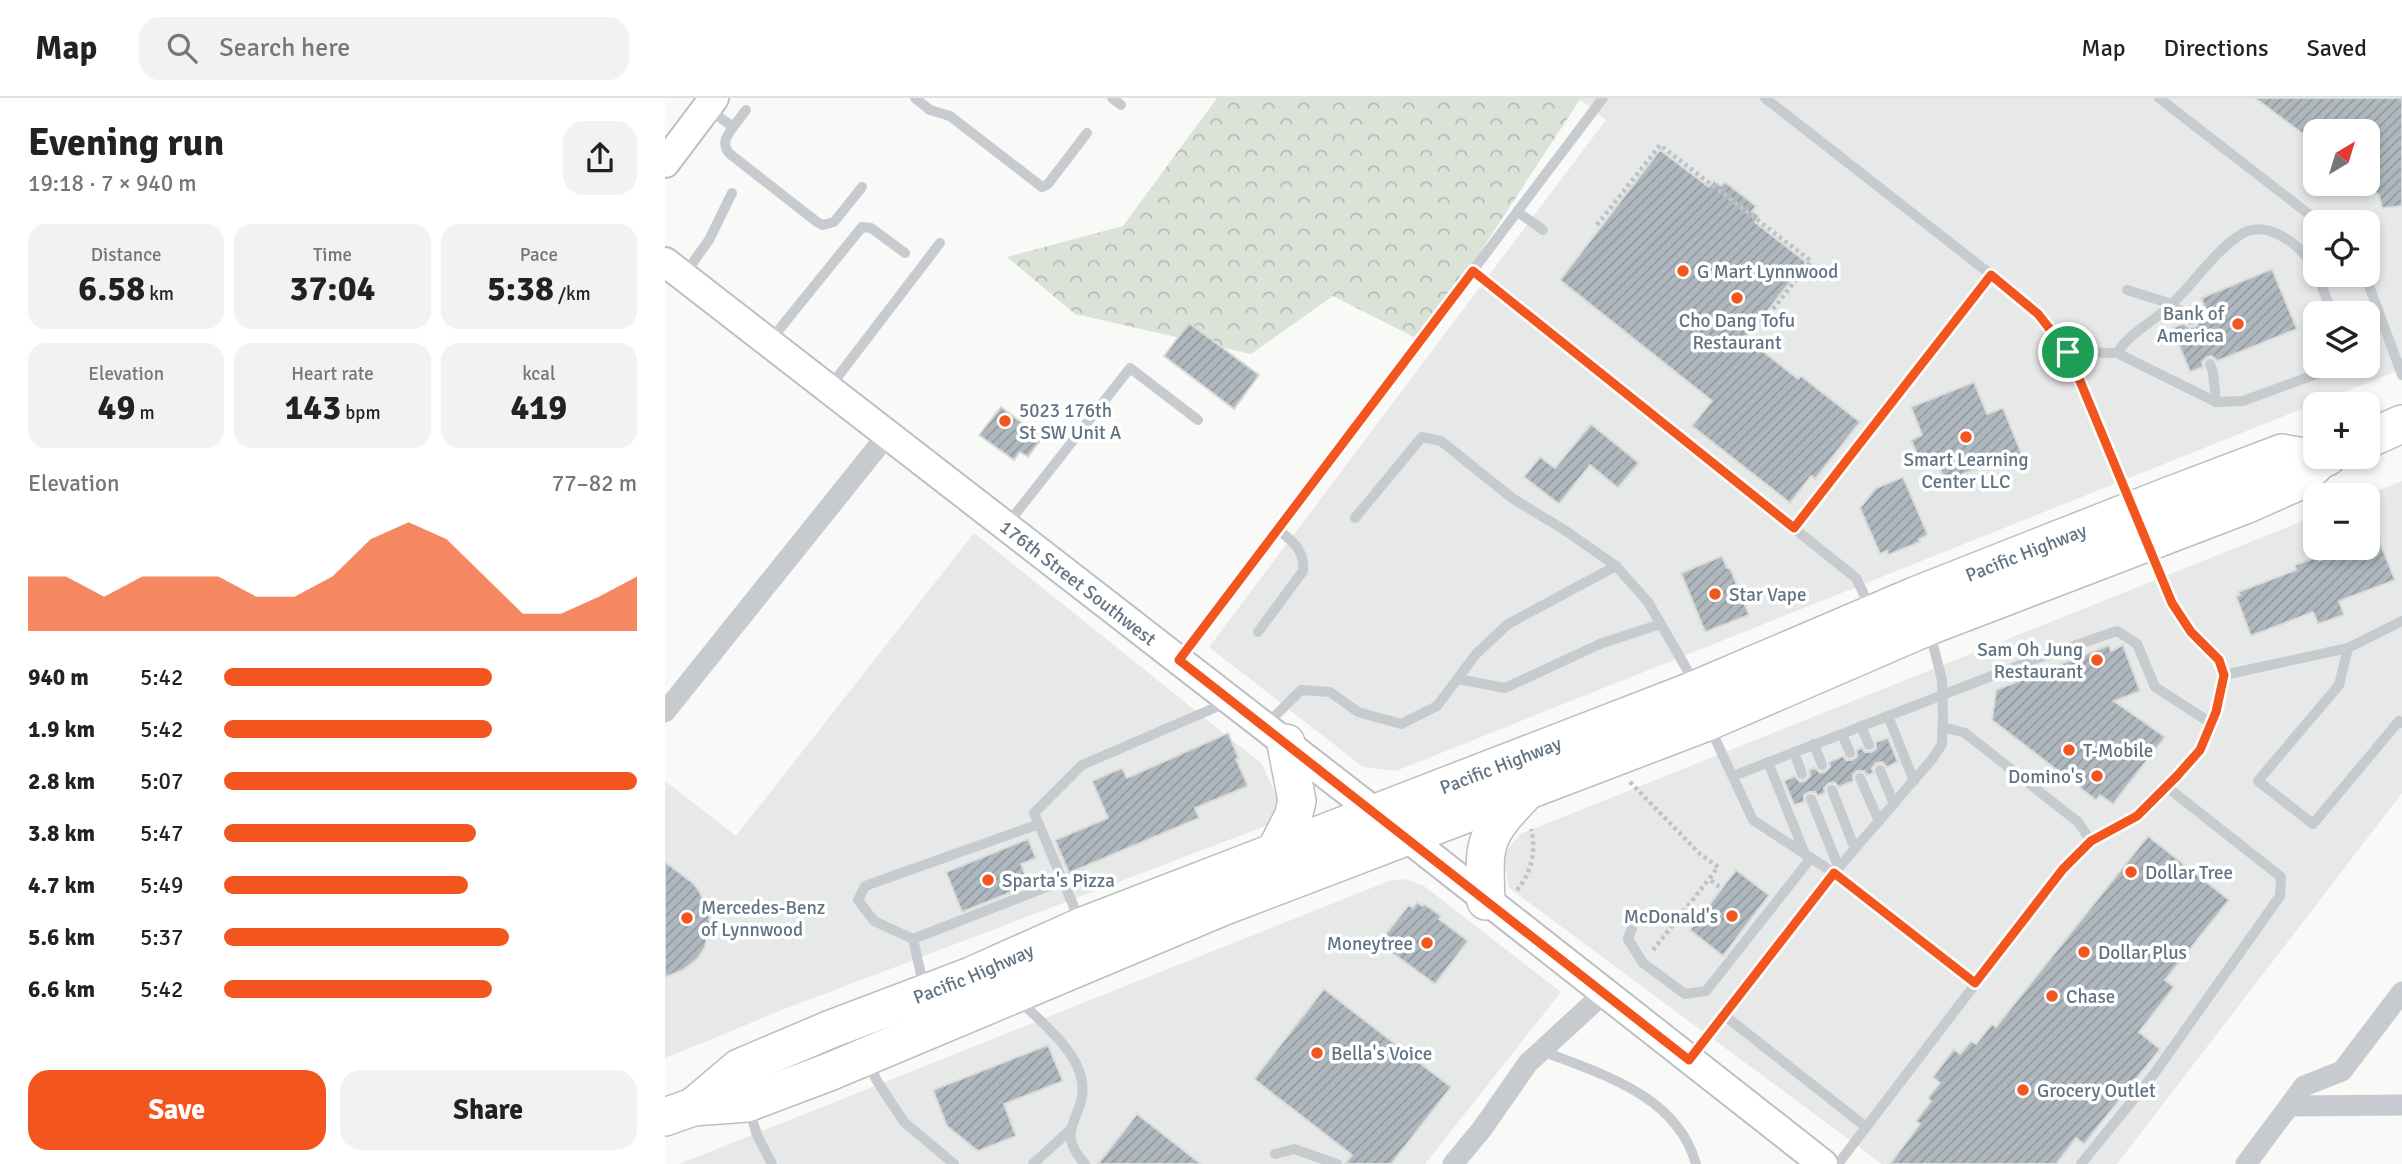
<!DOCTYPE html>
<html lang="en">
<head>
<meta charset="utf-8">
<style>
	body { margin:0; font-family:Signika,sans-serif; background:#f2f2f2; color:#222; height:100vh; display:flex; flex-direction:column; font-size:26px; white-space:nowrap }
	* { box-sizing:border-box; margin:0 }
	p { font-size:23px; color:#767676 }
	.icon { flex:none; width:38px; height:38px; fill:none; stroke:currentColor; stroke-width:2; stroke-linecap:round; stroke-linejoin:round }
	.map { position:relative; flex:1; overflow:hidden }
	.side { display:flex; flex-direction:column; background:#fff; width:665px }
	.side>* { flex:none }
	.needle { width:46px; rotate:38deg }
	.tools { position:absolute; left:1638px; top:21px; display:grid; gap:14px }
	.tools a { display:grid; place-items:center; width:77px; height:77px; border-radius:14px; background:#fff; box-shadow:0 4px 10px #0003; font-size:35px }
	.pin { position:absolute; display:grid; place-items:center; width:60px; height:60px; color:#fff; margin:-30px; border:4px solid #fff; border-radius:50%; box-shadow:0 2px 7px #0007 }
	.round { display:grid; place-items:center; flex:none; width:74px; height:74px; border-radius:21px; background:#f2f2f2 }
	.headline { display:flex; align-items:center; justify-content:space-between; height:119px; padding:0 28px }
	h1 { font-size:38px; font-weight:700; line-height:52px }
	.figures { display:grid; grid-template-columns:repeat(3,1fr); gap:10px; height:119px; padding:7px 28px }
	.figures div { display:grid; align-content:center; border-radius:18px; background:#f2f2f2; text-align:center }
	.figures b { font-size:35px; font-weight:700 }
	.figures small { font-size:19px; font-weight:400 }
	.figures p { font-size:19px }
	.chart { height:196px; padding:14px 28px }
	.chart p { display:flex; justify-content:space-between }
	.chart svg { width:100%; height:126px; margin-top:7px; fill:#f2561e; opacity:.7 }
	.action { display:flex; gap:14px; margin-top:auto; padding:14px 28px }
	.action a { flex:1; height:80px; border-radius:21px; background:#f2561e; color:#fff; font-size:28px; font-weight:700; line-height:80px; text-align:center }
	.action a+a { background:#f2f2f2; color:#222 }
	ul { padding:0 28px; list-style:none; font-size:23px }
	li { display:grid; grid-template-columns:112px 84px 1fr; align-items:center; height:52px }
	li i { height:18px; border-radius:9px; background:#f2561e }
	header { display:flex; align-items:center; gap:42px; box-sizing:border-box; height:98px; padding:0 35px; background:#fff; border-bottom:2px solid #e0e0e0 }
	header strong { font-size:33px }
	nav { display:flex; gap:38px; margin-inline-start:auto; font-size:24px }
	.search { width:490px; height:63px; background:#f2f2f2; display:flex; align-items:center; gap:18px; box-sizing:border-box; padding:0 24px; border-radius:21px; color:#767676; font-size:26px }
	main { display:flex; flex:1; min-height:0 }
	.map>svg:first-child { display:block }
	.built { fill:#e7e8e8; fill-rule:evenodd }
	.forest { fill:url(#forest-crowns) }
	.building { fill:url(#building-hatch); stroke:#dbdbd9; stroke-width:2 }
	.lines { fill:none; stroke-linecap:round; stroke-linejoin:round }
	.secondary-casing { stroke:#bbc0c5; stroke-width:32 }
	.highway-casing { stroke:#bbbfc2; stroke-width:40 }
	.path { stroke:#c0c3c5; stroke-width:4.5; stroke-dasharray:3.5 3.5; stroke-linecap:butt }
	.lane { stroke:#c7cbcf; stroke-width:10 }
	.street { stroke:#c7cbcf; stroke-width:21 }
	.secondary { stroke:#fff; stroke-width:28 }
	.highway { stroke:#fff; stroke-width:37 }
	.route-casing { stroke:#fff; stroke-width:14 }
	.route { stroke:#f2561e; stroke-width:9 }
	.poi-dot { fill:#f2561e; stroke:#fff; stroke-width:2.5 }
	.labels { text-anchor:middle; stroke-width:7; stroke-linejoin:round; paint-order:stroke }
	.poi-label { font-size:19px; fill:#627484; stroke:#fff; text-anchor:start }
	.street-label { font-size:19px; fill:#627484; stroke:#fff }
</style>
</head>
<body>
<header>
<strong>Map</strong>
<div class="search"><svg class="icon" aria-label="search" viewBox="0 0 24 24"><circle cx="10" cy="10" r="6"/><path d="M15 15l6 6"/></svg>Search here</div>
<nav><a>Map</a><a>Directions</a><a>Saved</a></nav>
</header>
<main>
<section class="side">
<div class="headline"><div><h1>Evening run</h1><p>19:18 · 7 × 940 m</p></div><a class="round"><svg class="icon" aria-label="share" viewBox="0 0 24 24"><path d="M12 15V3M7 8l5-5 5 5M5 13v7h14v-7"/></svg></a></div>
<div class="figures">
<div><p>Distance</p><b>6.58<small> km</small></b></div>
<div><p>Time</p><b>37:04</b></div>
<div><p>Pace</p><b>5:38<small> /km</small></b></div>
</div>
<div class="figures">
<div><p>Elevation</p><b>49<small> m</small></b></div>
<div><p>Heart rate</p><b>143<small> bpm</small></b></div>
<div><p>kcal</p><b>419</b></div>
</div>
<div class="chart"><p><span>Elevation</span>77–82 m</p>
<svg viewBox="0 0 160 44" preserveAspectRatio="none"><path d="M0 44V25L10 25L20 32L30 25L40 25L50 25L60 32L70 32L80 25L90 12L100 6L110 12L120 25L130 38L140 38L150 32L160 25V44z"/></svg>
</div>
<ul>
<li><b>940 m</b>5:42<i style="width:65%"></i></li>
<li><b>1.9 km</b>5:42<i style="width:65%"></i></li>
<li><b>2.8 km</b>5:07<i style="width:100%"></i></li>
<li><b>3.8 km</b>5:47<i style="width:61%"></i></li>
<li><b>4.7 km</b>5:49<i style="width:59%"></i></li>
<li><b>5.6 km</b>5:37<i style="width:69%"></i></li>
<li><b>6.6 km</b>5:42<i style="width:65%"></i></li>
</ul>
<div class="action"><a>Save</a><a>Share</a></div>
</section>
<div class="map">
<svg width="1737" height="1066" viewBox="0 0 1737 1066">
	<defs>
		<pattern id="forest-crowns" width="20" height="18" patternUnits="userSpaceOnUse" patternTransform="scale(1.75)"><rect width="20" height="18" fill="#dbe2d7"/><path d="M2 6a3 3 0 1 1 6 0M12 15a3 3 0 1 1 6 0" fill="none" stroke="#b5bcb4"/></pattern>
		<pattern id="building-hatch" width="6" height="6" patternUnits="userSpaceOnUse" patternTransform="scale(1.75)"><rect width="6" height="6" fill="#afb8be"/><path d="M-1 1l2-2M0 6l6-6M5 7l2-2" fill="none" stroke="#929aa0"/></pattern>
	</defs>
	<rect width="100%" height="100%" fill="#f9f9f7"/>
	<!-- built -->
	<g class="built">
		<path d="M 913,0 L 1737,0 L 1737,271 L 731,673 L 698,669 L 544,549 L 941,22 ZM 1650,33 L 1703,33 L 1703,86 L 1650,86 ZM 1650,124 L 1703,124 L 1703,177 L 1650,177 ZM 1650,215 L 1703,215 L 1703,268 L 1650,268 Z"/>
		<path d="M 1737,383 L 1737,695 L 1452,1066 L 1217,1066 L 844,790 L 838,757 L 855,736 L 1650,418 L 1650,450 L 1703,450 L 1702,397 Z"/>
		<path d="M 309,435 L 597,666 L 613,702 L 603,727 L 117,912 L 0,960 L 0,683 L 71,738 Z"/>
		<path d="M 740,781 L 759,788 L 896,894 L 760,1066 L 14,1066 L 724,783 Z"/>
	</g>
	<!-- forest -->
	<path class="forest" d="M 552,0 L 916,0 L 757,243 L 668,198 L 586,256 L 410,216 L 342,159 L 458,128 Z"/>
	<!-- building -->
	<g class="building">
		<path d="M 1590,0 L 1737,0 L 1737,108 L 1717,110 L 1714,97 L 1703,89 L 1703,33 L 1650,33 L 1650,45 Z"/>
		<path d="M 995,52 L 1044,89 L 1049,83 L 1056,88 L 1060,84 L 1091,108 L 1087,113 L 1094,118 L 1090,124 L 1141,164 L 1081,240 L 1133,281 L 1136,278 L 1195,324 L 1150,381 L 1146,378 L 1125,405 L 1027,328 L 1047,303 L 895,182 Z"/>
		<path d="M 1607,171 L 1632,231 L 1552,263 L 1547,258 L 1542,259 L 1537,264 L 1538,269 L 1525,274 L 1507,230 L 1518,226 L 1525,230 L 1532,228 L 1533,219 L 1543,216 L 1536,200 Z"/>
		<path d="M 524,225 L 594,277 L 569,311 L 499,258 Z"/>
		<path d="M 1309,284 L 1322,316 L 1338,310 L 1357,357 L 1334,367 L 1332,363 L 1280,383 L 1268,355 L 1254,361 L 1246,342 L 1257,337 L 1246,309 Z"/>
		<path d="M 336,309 L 377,340 L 363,359 L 355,354 L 349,362 L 314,337 Z"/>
		<path d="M 926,326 L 974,365 L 953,390 L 925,367 L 894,406 L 859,379 L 875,359 L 890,370 Z"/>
		<path d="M 1238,379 L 1263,437 L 1254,441 L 1255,444 L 1223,457 L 1222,453 L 1215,456 L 1195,410 L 1211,390 Z"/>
		<path d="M 1703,415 L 1730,482 L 1674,503 L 1679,517 L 1653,526 L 1648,514 L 1586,538 L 1571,498 L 1575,497 L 1573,494 L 1631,472 L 1630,467 L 1652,459 L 1654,463 L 1688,450 L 1703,450 Z"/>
		<path d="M 1057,458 L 1062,470 L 1065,470 L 1084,517 L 1040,534 L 1016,475 Z"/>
		<path d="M 1444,547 L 1446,553 L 1458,547 L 1475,593 L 1449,603 L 1500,639 L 1448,706 L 1435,697 L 1431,702 L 1327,622 L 1331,592 Z"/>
		<path d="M 563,635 L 574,661 L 571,661 L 583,688 L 530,710 L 534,720 L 404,775 L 390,742 L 443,720 L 427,683 L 457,670 L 462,680 Z"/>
		<path d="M 1223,640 L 1233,664 L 1222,669 L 1217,664 L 1211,665 L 1207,670 L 1208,675 L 1202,677 L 1199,673 L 1192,673 L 1188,676 L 1188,683 L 1174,689 L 1169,684 L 1164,685 L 1159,690 L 1160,695 L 1153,698 L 1150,694 L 1144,694 L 1139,697 L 1139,704 L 1129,707 L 1119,683 L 1130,678 L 1135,684 L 1140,683 L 1145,678 L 1144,672 L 1150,670 L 1155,675 L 1160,674 L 1165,669 L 1164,664 L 1178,658 L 1181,662 L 1187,662 L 1192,659 L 1192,652 L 1197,650 L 1200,654 L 1206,654 L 1211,651 L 1211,644 Z"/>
		<path d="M 1483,738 L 1564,802 L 1500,882 L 1509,889 L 1474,934 L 1495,951 L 1419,1046 L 1411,1040 L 1391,1066 L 1225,1066 L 1255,1026 L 1251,1023 L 1266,1003 L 1263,1000 L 1275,985 L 1268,979 L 1289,951 L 1295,956 L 1306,943 L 1311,946 L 1327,926 L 1331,929 Z"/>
		<path d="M 363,741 L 371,760 L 356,766 L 364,787 L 297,814 L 281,774 Z"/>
		<path d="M 0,764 L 28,785 L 34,793 L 43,810 L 45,824 L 40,849 L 33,860 L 18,872 L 0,879 Z"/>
		<path d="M 1071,772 L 1104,797 L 1058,858 L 1025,832 Z"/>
		<path d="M 752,804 L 757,808 L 759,806 L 776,818 L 774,821 L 803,843 L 770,886 L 722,851 L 724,848 L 721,846 L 725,841 L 720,837 L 744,807 L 748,810 Z"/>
		<path d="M 659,891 L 786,989 L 726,1066 L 680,1066 L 687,1057 L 589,981 Z"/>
		<path d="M 383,947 L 398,983 L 339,1006 L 351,1038 L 313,1053 L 282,1028 L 268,992 Z"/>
		<path d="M 472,1016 L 536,1066 L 433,1066 Z"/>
	</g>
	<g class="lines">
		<!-- secondary casing -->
		<g class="secondary-casing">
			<g id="secondary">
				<path d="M 0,65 L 49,0"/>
				<path id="s1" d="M 0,164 L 711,715 L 1158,1066"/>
			</g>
		</g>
		<!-- highway casing -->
		<g class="highway-casing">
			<g id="highway">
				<path d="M 1703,341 L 1737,326"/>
				<path d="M 610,754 L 628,719 L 632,703 L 621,645"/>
				<path d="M 821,803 C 819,746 817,740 857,698"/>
				<path id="s2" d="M 28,1009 L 74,970 L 166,931 L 306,878 L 418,828 L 1027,593 L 1252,497 L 1501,399 L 1617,355 L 1655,362"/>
				<path d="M 0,1019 L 28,1009 L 82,1005 L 164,974 L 557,809 L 1042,624 L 1264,528 L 1580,407 L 1632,384 L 1655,362 L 1662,359"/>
			</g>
		</g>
		<!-- path -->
		<g class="path">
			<path d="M 932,127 L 995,47 L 1146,163 L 1105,215 L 1125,230"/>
			<path d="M 965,684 L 1035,756 L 1053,769 L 1044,781 L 1056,790"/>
			<path d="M 852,792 C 866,775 872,753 866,731"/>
			<path d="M 988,852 L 1044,781"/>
		</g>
		<!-- lane -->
		<g class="lane">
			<path d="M 250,0 L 265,12 L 285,18 L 377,89 L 383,86 L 422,35"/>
			<path d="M 447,0 L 456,7"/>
			<path d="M 1100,0 L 1338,186 L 1373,216 L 1403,254 L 1465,406"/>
			<path d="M 1494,0 L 1654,124"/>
			<path d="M 42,10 L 68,29 C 61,39 56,46 65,56 L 152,124 L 158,127 L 169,124 L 197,89"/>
			<path d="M 68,29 L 81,12"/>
			<path d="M 853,114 L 878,132"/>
			<path d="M 808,173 L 1191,480 L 1206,511"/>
			<path d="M 19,177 L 44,142 L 67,95"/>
			<path d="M 1700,177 L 1737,277"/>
			<path d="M 1462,192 L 1507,206 L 1526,222"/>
			<path d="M 104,244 L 197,129 L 206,130 L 240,155"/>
			<path d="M 1403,254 L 1452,255 L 1551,304 L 1578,303 L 1660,273 L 1669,268"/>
			<path d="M 1452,255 C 1467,232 1488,225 1507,206 C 1530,184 1548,155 1575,137 C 1597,122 1625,140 1640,157 C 1651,170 1660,199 1668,215"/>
			<path d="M 1545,266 L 1548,274 L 1551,304"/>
			<path d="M 164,290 L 275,145"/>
			<path d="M 341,428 L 465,270 L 533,322"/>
			<path d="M 1129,430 L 1326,177"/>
			<path d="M 951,468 L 983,504 L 1031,587"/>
			<path d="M 593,534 L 638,473 C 640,453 628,443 613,432"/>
			<path d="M 1683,550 L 1674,587 L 1593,683 L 1648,726 L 1734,623 L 1737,625"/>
			<path d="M 514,562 L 938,0"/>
			<path d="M 1559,577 L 1683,550 L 1737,523"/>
			<path d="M 793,581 L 840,590 L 937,545 L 996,526"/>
			<path d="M 1223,618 L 1249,683"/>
			<path d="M 601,627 L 636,592 L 665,594 L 693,614 L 736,626 L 772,608 L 811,556 L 843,526 L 951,468 L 901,433 L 847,400 L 776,343 L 757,339 L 690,420"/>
			<path d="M 1196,628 L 1204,647"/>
			<path d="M 1278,629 L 1300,635 L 1413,724 L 1426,743"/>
			<path d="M 1045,630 L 1088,722 L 1169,775 L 1310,885"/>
			<path d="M 1177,636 L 1185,655"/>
			<path d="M 1149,646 L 1157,667"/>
			<path d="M 1129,654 L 1137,676"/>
			<path d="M 1103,664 L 1140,756"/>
			<path d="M 1215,672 L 1229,706"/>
			<path d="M 1068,678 L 1376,559 L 1452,533 L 1472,546 L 1490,589 L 1546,625"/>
			<path d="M 1195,680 L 1214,723"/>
			<path d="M 1167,692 L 1190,751"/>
			<path d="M 1146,701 L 1174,770"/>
			<path d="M 374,726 L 200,788 L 193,802 L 209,823 L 248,841 L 397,783"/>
			<path d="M 415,823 L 369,715 L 417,667 L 563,604"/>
			<path d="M 968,827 L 963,841 L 978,865 L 1020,896 L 1041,893 L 1146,760"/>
			<path d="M 248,841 L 259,890"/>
			<path d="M 354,902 C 375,923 413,953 417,984 C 422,1020 387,1030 420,1066"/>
			<path d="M 1059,917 L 1201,1029"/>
			<path d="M 877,953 C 936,976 1012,997 1031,1066"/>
			<path d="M 1025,960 L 1169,775 L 1268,660 L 1277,646 L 1278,617 L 1277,582 L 1265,535"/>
			<path d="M 203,964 L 212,983 L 239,1024 L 289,1066"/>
			<path d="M 84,1011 L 92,1037 L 107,1066"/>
			<path d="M 610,1056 L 629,1051 L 672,1066"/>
			<path d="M 368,1066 L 405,1032"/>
			<path d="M 1173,1066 L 1398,771 L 1426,743 L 1472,717 L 1512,678 L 1535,652 L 1551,614 L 1559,577 L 1554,562 L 1526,534 L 1507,505 L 1484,450"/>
			<path d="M 1416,1066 L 1489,976 L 1615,798 L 1616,779 L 1502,689"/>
		</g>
		<!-- street -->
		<g class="street">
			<path d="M 0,614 L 223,336"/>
			<path d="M 1625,1008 L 1737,1007"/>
			<path d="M 788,1066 L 817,1031 L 863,965 L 938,896"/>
			<path d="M 1581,1066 L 1639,988 L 1677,973 L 1737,894"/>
		</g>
		<!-- secondary -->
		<use href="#secondary" class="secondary"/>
		<!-- highway -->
		<use href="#highway" class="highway"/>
	</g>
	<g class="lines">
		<!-- route casing -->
		<g class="route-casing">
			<path id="route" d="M 808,173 L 1129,430 L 1326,177 L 1373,216 L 1403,254 L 1507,505 L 1526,534 L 1554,562 L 1559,577 L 1551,614 L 1535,652 L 1512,678 L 1472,718 L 1426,743 L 1398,771 L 1310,885 L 1169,775 L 1024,962 L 514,562 Z"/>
		</g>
		<!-- route -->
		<use href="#route" class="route"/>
	</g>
	<!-- markers -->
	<g class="poi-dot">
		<circle cx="1018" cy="173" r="7"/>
		<circle cx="1072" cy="200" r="7"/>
		<circle cx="1573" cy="226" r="7"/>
		<circle cx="340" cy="323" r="7"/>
		<circle cx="1301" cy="339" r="7"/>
		<circle cx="1050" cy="496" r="7"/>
		<circle cx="1432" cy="562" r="7"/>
		<circle cx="1404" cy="652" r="7"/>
		<circle cx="1432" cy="678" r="7"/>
		<circle cx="1466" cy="774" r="7"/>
		<circle cx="323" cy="782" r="7"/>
		<circle cx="1067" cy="818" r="7"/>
		<circle cx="22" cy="820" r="7"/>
		<circle cx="762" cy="845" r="7"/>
		<circle cx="1419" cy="854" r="7"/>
		<circle cx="1387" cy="898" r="7"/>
		<circle cx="652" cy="955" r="7"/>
		<circle cx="1358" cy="992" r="7"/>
	</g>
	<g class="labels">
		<!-- poi labels -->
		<g class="poi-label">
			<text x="1032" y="180">G Mart Lynnwood</text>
			<text x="1559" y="222" text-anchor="end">Bank of<tspan x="1559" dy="22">America</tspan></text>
			<text x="1072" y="229" text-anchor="middle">Cho Dang Tofu<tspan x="1072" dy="22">Restaurant</tspan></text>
			<text x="354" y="319">5023 176th<tspan x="354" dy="22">St SW Unit A</tspan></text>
			<text x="1301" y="368" text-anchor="middle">Smart Learning<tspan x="1301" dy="22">Center LLC</tspan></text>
			<text x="1064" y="503">Star Vape</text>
			<text x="1418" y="558" text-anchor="end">Sam Oh Jung<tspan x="1418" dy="22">Restaurant</tspan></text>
			<text x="1418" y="659">T-Mobile</text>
			<text x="1418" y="685" text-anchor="end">Domino's</text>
			<text x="1480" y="781">Dollar Tree</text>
			<text x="337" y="789">Sparta's Pizza</text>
			<text x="36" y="816">Mercedes-Benz<tspan x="36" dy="22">of Lynnwood</tspan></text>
			<text x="1053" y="825" text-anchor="end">McDonald's</text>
			<text x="748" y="852" text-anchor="end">Moneytree</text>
			<text x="1433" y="861">Dollar Plus</text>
			<text x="1401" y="905">Chase</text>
			<text x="666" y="962">Bella's Voice</text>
			<text x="1372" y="999">Grocery Outlet</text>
		</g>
		<!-- street labels -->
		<g class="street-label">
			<text dy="7" stroke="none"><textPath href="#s2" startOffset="1447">Pacific Highway</textPath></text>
			<text dy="7" stroke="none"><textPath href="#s1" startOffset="523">176th Street Southwest</textPath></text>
			<text dy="7" stroke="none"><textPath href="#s2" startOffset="880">Pacific Highway</textPath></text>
			<text dy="7" stroke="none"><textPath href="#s2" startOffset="313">Pacific Highway</textPath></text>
		</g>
	</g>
</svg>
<div class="tools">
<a><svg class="needle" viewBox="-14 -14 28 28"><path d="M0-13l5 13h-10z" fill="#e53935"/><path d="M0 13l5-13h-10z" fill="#767676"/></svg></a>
<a><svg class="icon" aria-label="locate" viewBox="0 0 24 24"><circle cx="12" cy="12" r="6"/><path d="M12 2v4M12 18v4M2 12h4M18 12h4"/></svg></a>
<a><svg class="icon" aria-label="layers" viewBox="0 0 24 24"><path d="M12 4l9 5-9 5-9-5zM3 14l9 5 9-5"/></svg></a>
<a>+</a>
<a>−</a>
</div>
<div class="pin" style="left:1403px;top:254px;background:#1e9e55"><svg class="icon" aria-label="arrive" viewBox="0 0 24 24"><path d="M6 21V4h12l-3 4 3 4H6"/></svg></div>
</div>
</main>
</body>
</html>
